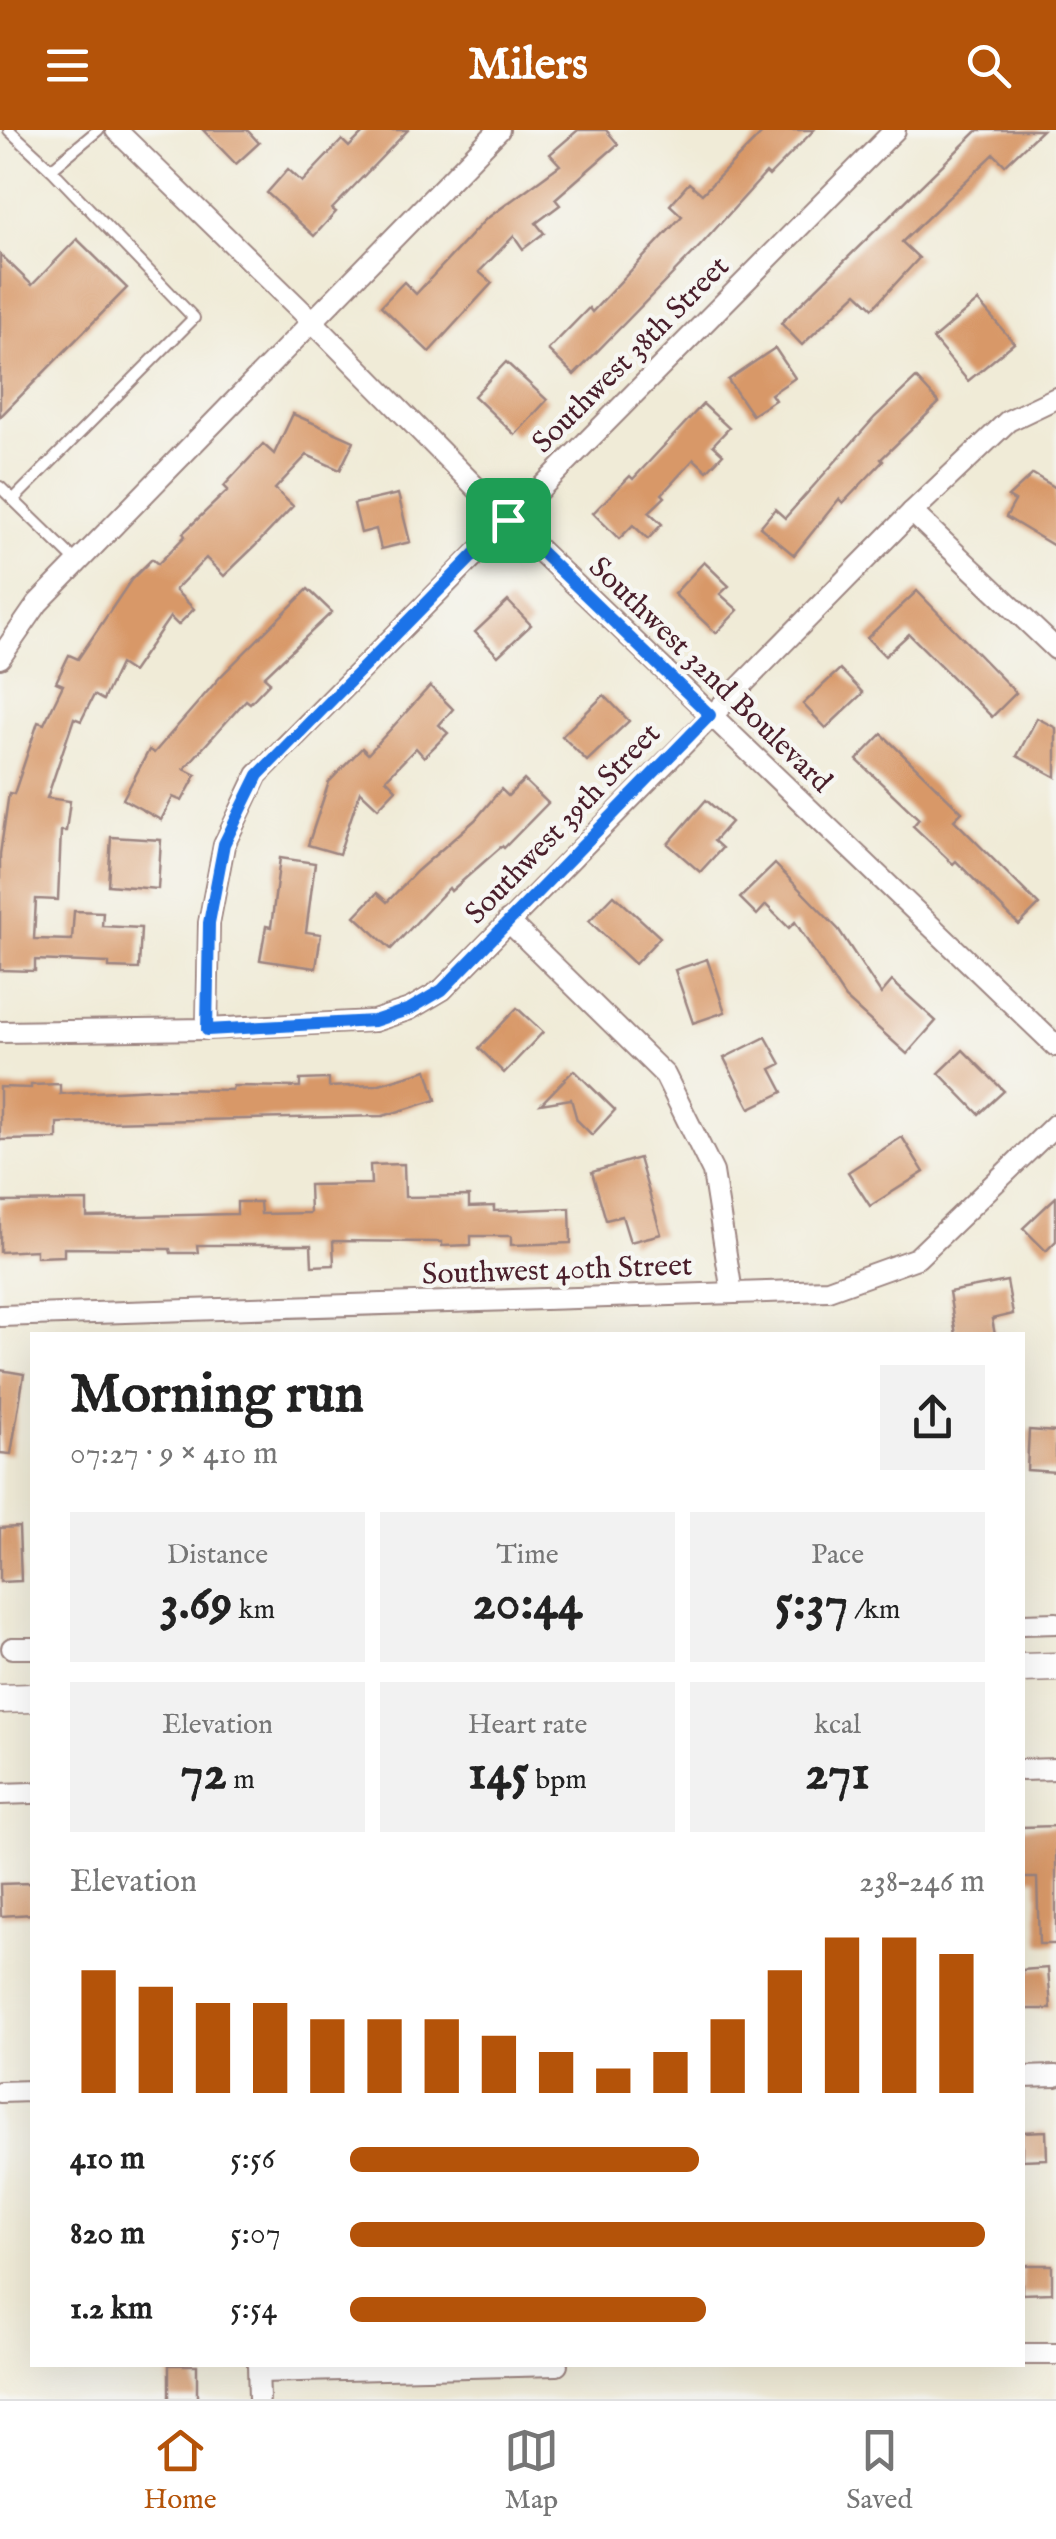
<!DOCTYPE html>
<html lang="en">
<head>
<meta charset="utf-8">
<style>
	body { margin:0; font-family:"IM FELL English",serif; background:#f2f2f2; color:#222; height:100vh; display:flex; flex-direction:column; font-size:38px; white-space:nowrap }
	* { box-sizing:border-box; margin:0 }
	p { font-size:32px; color:#767676 }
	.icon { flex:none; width:55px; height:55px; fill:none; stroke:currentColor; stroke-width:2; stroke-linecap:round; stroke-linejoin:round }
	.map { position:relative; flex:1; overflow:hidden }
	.details { position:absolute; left:30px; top:1202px; width:995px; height:1035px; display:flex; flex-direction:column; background:#fff; border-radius:0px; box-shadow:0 10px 40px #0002 }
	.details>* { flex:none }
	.pin { position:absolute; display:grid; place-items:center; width:85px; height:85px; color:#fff; margin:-42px; border-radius:20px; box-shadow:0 5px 15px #0006 }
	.round { display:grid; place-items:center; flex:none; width:105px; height:105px; border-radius:0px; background:#f2f2f2 }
	.summary { display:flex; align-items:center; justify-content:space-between; height:170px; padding:0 40px }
	h1 { font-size:55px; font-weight:800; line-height:75px }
	.figures { display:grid; grid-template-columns:repeat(3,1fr); gap:15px; height:170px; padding:10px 40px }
	.figures div { display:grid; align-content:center; border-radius:0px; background:#f2f2f2; text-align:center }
	.figures b { font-size:50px; font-weight:800 }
	.figures small { font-size:28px; font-weight:400 }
	.figures p { font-size:28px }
	.chart { height:280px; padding:20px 40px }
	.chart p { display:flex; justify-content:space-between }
	.chart svg { width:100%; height:180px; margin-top:10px; stroke:#b45309; stroke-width:6 }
	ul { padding:0 40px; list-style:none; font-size:32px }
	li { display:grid; grid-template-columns:160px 120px 1fr; align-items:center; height:75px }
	li i { height:25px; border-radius:12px; background:#b45309 }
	header { display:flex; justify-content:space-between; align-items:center; height:130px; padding:0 40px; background:#b45309; color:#fff; font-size:45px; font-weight:800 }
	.tab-bar { display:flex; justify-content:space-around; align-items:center; height:140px; border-top:2px solid #e0e0e0; background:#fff; font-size:28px; color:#767676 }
	.tab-bar a { display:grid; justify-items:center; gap:5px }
	.tab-bar .on { color:#b45309 }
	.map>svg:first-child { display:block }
	.building { fill:#d89867 }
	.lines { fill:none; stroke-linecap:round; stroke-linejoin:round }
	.service-casing { stroke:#9d8581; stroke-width:14 }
	.minor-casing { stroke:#9d8581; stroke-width:24 }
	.tertiary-casing { stroke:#9d8581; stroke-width:31 }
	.service { stroke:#fff; stroke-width:10 }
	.minor { stroke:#fff; stroke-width:20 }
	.tertiary { stroke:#fff; stroke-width:28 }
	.route-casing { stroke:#fff; stroke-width:20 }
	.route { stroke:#1a73e8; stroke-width:12 }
	.labels { text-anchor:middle; stroke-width:9; stroke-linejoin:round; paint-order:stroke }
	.street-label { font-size:30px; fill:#4a1f2b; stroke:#f6f6f2 }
</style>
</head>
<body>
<header><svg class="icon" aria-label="menu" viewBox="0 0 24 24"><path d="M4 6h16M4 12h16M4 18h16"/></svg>Milers<svg class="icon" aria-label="search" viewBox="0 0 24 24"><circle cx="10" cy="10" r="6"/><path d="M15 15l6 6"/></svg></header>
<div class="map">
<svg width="1056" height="2269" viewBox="0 0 1056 2269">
	<rect width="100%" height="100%" fill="#f6f6f2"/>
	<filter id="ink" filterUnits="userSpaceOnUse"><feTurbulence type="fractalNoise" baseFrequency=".01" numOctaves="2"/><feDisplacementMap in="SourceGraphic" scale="20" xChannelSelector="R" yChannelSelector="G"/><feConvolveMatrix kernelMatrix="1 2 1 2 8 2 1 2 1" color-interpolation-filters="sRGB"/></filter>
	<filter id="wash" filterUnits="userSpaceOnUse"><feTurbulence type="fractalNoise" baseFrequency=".0048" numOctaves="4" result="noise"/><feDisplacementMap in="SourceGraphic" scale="40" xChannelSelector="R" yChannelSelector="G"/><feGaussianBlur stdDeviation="2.25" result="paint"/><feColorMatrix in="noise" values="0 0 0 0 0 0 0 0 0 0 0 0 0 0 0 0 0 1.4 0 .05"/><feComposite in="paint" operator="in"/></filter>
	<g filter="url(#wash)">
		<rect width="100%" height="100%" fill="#f0ebd7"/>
		<g id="blocks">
			<!-- building -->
			<g class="building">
				<path d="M 203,0 L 247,0 L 259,13 L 236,34 Z"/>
				<path d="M 366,0 L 408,0 L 332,79 L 336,82 L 314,106 L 267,63 L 288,39 L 302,52 L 342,10 L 349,17 Z"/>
				<path d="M 578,0 L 606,0 L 618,14 L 555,69 L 560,75 L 536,93 L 544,103 L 523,119 L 514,106 L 479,142 L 492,153 L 429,222 L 381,176 L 404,152 L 416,164 L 485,90 L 560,35 L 550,24 Z"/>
				<path d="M 765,0 L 814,0 L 769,46 L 766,43 L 700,116 L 574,245 L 548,220 L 589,178 L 592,182 L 682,86 L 670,75 L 689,53 L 702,64 Z"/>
				<path d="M 978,0 L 1042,0 L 1005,35 L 994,24 L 902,112 L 919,128 L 873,178 L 857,163 L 802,215 L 781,193 Z"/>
				<path d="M 77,109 L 127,158 L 0,287 L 0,124 L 32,155 Z"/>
				<path d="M 978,171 L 1014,213 L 968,251 L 933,209 Z"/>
				<path d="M 775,218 L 795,248 L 771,264 L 775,270 L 752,285 L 728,250 Z"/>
				<path d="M 506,232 L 547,270 L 515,305 L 474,266 Z"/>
				<path d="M 916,248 L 939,273 L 881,329 L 883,331 L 843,373 L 839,369 L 794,425 L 760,397 L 775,379 L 785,388 L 875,287 Z"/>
				<path d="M 703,274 L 729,298 L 713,315 L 723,324 L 707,341 L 694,329 L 662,364 L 665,367 L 649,382 L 662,394 L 648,409 L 633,395 L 619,409 L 593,383 L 630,346 L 633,349 Z"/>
				<path d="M 293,284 L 354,311 L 340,340 L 307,325 L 275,359 L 293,376 L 255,416 L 224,446 L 206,428 L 175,460 L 194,479 L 178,495 L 170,487 L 132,542 L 120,534 L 103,570 L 94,565 L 81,591 L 74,588 L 47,668 L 70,671 L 66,701 L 61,701 L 58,770 L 36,769 L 34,809 L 72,810 L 74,781 L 103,782 L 102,796 L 141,798 L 139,839 L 109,838 L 109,833 L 35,830 L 35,841 L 0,840 L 0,724 L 9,663 L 14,664 L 38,592 L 44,594 L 63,555 L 56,552 L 69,525 L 78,529 L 131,450 L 152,429 L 158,434 L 185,406 L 183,403 L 228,360 L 224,356 L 263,314 L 274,324 Z"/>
				<path d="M 1033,344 L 1056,358 L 1056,417 L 1006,387 L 1015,371 L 1008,367 Z"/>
				<path d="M 398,364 L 410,412 L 381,419 L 376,399 L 361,403 L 354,374 Z"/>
				<path d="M 704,432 L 729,456 L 720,464 L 738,480 L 716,503 L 674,464 Z"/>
				<path d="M 308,459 L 332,482 L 264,547 L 270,552 L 250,573 L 246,570 L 184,639 L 196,645 L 182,671 L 173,667 L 161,690 L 123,669 L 149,620 L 154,623 L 221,546 Z"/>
				<path d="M 917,461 L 1016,563 L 992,587 L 909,504 L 885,526 L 867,508 Z"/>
				<path d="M 508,471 L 531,495 L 498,526 L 475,502 Z"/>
				<path d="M 840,539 L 863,563 L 826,598 L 803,574 Z"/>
				<path d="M 430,556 L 453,579 L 439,595 L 448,603 L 424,627 L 416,618 L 386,649 L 396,659 L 378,678 L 360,661 L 339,724 L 308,715 L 329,652 L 362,618 L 368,624 Z"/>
				<path d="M 604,565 L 629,591 L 587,631 L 562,606 Z"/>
				<path d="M 1037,588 L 1056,598 L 1056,647 L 1017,626 Z"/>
				<path d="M 882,604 L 962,682 L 954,690 L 1039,775 L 1019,795 L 956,731 L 953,734 L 913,696 L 919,689 L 857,630 Z"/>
				<path d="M 524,650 L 548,673 L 504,718 L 502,716 L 451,761 L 449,758 L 391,819 L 355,786 L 377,763 L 387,772 L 417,741 L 475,690 L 501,659 L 508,666 Z"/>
				<path d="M 706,670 L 731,692 L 714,711 L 722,718 L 700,742 L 668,714 Z"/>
				<path d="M 111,707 L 161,710 L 158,759 L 108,755 Z"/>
				<path d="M 280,728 L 315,733 L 306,802 L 321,804 L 316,838 L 260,830 L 266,796 L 271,797 Z"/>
				<path d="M 775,734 L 839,800 L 881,864 L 892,851 L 936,891 L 907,924 L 845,868 L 795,792 L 789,798 L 766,775 L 757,785 L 740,768 Z"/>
				<path d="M 614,765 L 660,807 L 635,834 L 589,791 Z"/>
				<path d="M 707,829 L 725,882 L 693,893 L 675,840 Z"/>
				<path d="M 517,878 L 543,902 L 504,943 L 479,918 Z"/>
				<path d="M 766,907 L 781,934 L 771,939 L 783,962 L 750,978 L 724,928 Z"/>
				<path d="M 963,920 L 1004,961 L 979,984 L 939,943 Z"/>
				<path d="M 427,940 L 436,970 L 383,986 L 57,993 L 57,1009 L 0,1010 L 0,957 L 31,958 L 31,955 L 60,954 L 60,964 L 153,959 L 232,960 L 233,956 L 300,957 L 300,950 L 329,949 L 329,957 L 376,955 Z"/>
				<path d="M 574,940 L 615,980 L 592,1005 L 577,990 L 571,969 L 541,974 Z"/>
				<path d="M 902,1007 L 924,1042 L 870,1076 L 848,1042 Z"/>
				<path d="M 639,1028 L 661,1104 L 630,1112 L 622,1086 L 606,1090 L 592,1042 Z"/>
				<path d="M 404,1034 L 405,1067 L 469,1066 L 469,1077 L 494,1076 L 494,1081 L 570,1078 L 571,1113 L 511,1115 L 511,1106 L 471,1106 L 471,1115 L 442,1116 L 442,1112 L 333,1111 L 334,1135 L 312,1136 L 311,1115 L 197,1115 L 198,1123 L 171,1123 L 170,1119 L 64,1118 L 64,1126 L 36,1127 L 36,1120 L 0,1122 L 0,1072 L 87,1071 L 87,1087 L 237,1084 L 237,1072 L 260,1072 L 261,1084 L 310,1083 L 309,1055 L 371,1054 L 370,1035 Z"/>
				<path d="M 1056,1067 L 1056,1111 L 1046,1121 L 1023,1098 Z"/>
				<path d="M 1007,1151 L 1013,1184 L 992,1189 L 995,1205 L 956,1205 L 949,1162 Z"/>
				<path d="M 0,1240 L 24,1244 L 11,1324 L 0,1323 Z"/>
				<path d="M 1029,1300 L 1056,1302 L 1056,1342 L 1027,1340 Z"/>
				<path d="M 19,1397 L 21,1451 L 0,1452 L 0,1398 Z"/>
				<path d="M 1056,1696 L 1056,1814 L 1039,1814 L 1037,1748 L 1022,1748 L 1022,1697 Z"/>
				<path d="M 31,1753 L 32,1784 L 1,1786 L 0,1754 Z"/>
				<path d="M 1048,1838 L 1051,1879 L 1022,1879 L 1022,1840 Z"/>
				<path d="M 1046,2001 L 1047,2029 L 1022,2030 L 1022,2002 Z"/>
				<path d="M 1022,2135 L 1052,2135 L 1052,2163 L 1022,2164 Z"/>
				<rect x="169" y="2235" width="28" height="34"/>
			</g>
		</g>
	</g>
	<g filter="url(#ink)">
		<use href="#blocks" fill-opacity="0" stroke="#9d8581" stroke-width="2.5"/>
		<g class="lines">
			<!-- service casing -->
			<g class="service-casing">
				<g id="service">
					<path d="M 9,0 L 51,39"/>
					<path d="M 0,357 L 77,432"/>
					<path d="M 13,370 L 194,188 L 51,39 L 98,0"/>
				</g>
			</g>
			<!-- minor casing -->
			<g class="minor-casing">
				<g id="minor">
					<path d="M 116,0 L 313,192 L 508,390 L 1056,916"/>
					<path d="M 912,382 L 1056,519"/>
					<path d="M 0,528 L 38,473 L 499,0"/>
					<path d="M 508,791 L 665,945 L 713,1042 L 732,1163"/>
					<path d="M 207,899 L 209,793 L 224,715 L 257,645 L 895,0"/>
					<path d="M 0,902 L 207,899 L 374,891 L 410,879 L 442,860 L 912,382 L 1008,291 L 1056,268"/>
					<path d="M 0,1186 L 828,1160 L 917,1128 L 1056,994"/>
					<path d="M 1022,1494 L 1056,1493"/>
					<path d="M 12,1518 L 32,1518"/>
					<path d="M 1022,1640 L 1056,1639"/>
					<path d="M 0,1664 L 32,1663"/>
					<path d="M 1022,1947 L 1056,1946"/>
					<path d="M 0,1962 L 32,1961"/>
					<path d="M 1022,2224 L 1056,2224"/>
					<path d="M 258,2235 L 259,2269"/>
					<path d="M 259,2242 L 557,2235"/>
				</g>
			</g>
			<!-- tertiary casing -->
			<g class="tertiary-casing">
				<g id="tertiary">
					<path d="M 1022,1538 L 1056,1537"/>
					<path d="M 0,1569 L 32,1568"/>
				</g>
			</g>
			<!-- service -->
			<use href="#service" class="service"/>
			<!-- minor -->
			<use href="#minor" class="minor"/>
			<!-- tertiary -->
			<use href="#tertiary" class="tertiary"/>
		</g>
	</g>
	<g class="lines" filter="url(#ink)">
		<!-- route casing -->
		<g class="route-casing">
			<path id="route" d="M 508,390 L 710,585 L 442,860 L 410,879 L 374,891 L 207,900 L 209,793 L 224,714 L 258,645 Z"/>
		</g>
		<!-- route -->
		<use href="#route" class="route"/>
	</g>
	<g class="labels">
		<!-- street labels -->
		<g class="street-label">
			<text transform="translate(630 224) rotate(-45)" y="10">Southwest 38th Street</text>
			<text transform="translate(711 544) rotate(44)" y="10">Southwest 32nd Boulevard</text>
			<text transform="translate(562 693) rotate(-46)" y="10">Southwest 39th Street</text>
			<text transform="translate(557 1139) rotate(-2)" y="10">Southwest 40th Street</text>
		</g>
	</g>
</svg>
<div class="pin" style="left:508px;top:390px;background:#1e9e55"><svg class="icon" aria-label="arrive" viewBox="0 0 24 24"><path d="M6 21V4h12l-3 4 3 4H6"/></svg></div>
<section class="details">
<div class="summary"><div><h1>Morning run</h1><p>07:27 · 9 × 410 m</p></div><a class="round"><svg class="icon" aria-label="share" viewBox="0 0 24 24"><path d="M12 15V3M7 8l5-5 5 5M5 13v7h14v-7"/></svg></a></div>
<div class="figures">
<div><p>Distance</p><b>3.69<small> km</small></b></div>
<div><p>Time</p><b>20:44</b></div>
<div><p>Pace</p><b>5:37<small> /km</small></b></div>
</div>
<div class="figures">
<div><p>Elevation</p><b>72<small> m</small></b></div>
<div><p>Heart rate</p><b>145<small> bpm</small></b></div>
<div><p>kcal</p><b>271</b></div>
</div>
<div class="chart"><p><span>Elevation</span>238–246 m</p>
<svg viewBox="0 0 160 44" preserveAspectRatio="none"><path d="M5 44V14M15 44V18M25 44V22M35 44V22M45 44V26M55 44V26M65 44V26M75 44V30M85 44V34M95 44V38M105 44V34M115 44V26M125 44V14M135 44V6M145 44V6M155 44V10"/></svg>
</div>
<ul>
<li><b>410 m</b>5:56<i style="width:55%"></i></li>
<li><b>820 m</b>5:07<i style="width:100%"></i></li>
<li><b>1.2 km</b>5:54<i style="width:56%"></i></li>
</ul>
</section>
</div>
<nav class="tab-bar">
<a class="on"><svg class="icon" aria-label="home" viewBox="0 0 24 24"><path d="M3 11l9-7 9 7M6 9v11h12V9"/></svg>Home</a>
<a><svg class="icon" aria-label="map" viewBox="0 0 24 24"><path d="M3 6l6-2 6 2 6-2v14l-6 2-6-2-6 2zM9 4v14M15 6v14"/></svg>Map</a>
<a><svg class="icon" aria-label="saved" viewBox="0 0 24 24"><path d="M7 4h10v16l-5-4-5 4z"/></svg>Saved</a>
</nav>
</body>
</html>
